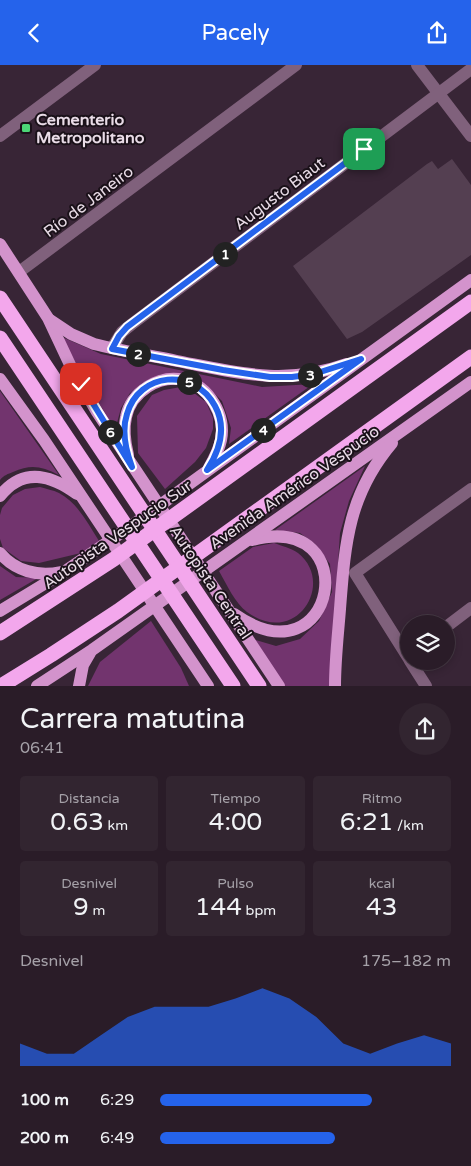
<!DOCTYPE html>
<html lang="es">
<head>
<meta charset="utf-8">
<style>
	body { margin:0; font-family:"Varela Round",sans-serif; background:#322530; color:#f1f3f6; height:100vh; display:flex; flex-direction:column; font-size:19px; white-space:nowrap }
	* { box-sizing:border-box; margin:0 }
	p { font-size:16px; color:#a5a1a8 }
	.icon { flex:none; width:28px; height:28px; fill:none; stroke:currentColor; stroke-width:2; stroke-linecap:round; stroke-linejoin:round }
	.map { position:relative; height:621px; overflow:hidden }
	.sheet { display:flex; flex-direction:column; background:#2a1c28; flex:1 }
	.sheet>* { flex:none }
	.tools { position:absolute; left:400px; top:550px; display:grid; gap:10px }
	.tools a { display:grid; place-items:center; width:55px; height:55px; border-radius:50%; background:#2a1c28; box-shadow:0 2px 8px #0003,0 0 0 1px #463a45; font-size:25px }
	.pin { position:absolute; display:grid; place-items:center; width:42px; height:42px; color:#fff; margin:-21px; border-radius:10px; box-shadow:0 2px 8px #0006 }
	.km { position:absolute; width:25px; height:25px; margin:-12px; border-radius:50%; background:#222; color:#fff; font-size:14px; line-height:25px; text-align:center }
	.round { display:grid; place-items:center; flex:none; width:52px; height:52px; border-radius:26px; background:#322530 }
	.overview { display:flex; align-items:center; justify-content:space-between; height:85px; padding:0 20px }
	h1 { font-size:28px; font-weight:600; line-height:38px }
	.metrics { display:grid; grid-template-columns:repeat(3,1fr); gap:8px; height:85px; padding:5px 20px }
	.metrics div { display:grid; align-content:center; border-radius:5px; background:#322530; text-align:center }
	.metrics b { font-size:25px; font-weight:600 }
	.metrics small { font-size:14px; font-weight:400 }
	.metrics p { font-size:14px }
	.chart { height:140px; padding:10px 20px }
	.chart p { display:flex; justify-content:space-between }
	.chart svg { width:100%; height:90px; margin-top:5px; fill:#2563eb; opacity:.7 }
	ul { padding:0 20px; list-style:none; font-size:16px }
	li { display:grid; grid-template-columns:80px 60px 1fr; align-items:center; height:38px }
	li i { height:12px; border-radius:6px; background:#2563eb }
	header { display:flex; justify-content:space-between; align-items:center; height:65px; padding:0 20px; background:#2563eb; color:#fff; font-size:22px; font-weight:600 }
	.map>svg:first-child { display:block }
	.green { fill:#72346e }
	.building { fill:#543f51 }
	.lines { fill:none; stroke-linecap:round; stroke-linejoin:round }
	.minor { stroke:#80617c; stroke-width:12 }
	.major { stroke:#d393cc; stroke-width:12 }
	.highway { stroke:#f3a7ec; stroke-width:15 }
	.route-casing { stroke:#fff; stroke-width:10 }
	.route { stroke:#2563eb; stroke-width:6 }
	.poi-dot { fill:#4cd677; stroke:#1a1119; stroke-width:2 }
	.labels { text-anchor:middle; stroke-width:4; stroke-linejoin:round; paint-order:stroke }
	.poi-label { font-size:16px; font-weight:bold; fill:#e9dce7; stroke:#1a1119; text-anchor:start }
	.street-label { font-size:16px; fill:#e9dce7; stroke:#1a1119 }
</style>
</head>
<body>
<header><svg class="icon" aria-label="back" viewBox="0 0 24 24"><path d="M15 5l-7 7 7 7"/></svg>Pacely<svg class="icon" aria-label="share" viewBox="0 0 24 24"><path d="M12 15V3M7 8l5-5 5 5M5 13v7h14v-7"/></svg></header>
<div class="map">
<svg width="471" height="621" viewBox="0 0 471 621">
	<rect width="100%" height="100%" fill="#382536"/>
	<!-- green -->
	<g class="green">
		<path d="M 62,272 L 101,289 L 262,322 L 313,319 L 229,379 L 231,363 L 222,336 L 208,322 L 174,309 L 161,309 L 142,318 L 130,328 L 121,343 L 117,358 L 113,361 L 85,317 Z"/>
		<path d="M 181,322 L 194,328 L 206,337 L 213,353 L 213,364 L 206,383 L 195,397 L 165,424 L 138,388 L 137,351 L 152,330 L 164,325 Z"/>
		<path d="M 0,326 L 59,410 C 41,401 31,399 13,407 C 8,409 4,410 0,415 Z"/>
		<path d="M 365,401 L 349,436 L 340,468 L 330,621 L 283,621 L 252,574 L 276,581 L 300,574 L 319,556 L 332,527 L 330,499 L 315,479 L 300,468 L 275,465 Z"/>
		<path d="M 40,422 C 46,424 53,425 59,428 C 78,438 88,459 99,476 L 81,488 L 39,498 L 21,496 L 3,483 L 0,474 L 0,450 L 2,443 L 13,430 L 25,424 Z"/>
		<path d="M 274,478 C 282,481 291,483 298,488 C 336,518 296,583 247,547 C 235,538 227,520 219,506 L 253,482 Z"/>
		<path d="M 0,501 L 16,512 L 38,513 L 0,535 Z"/>
		<path d="M 151,556 L 181,603 L 189,621 L 88,621 L 100,597 Z"/>
	</g>
	<!-- building -->
	<path class="building" d="M 452,94 L 471,120 L 471,190 L 362,267 L 347,274 L 293,201 L 427,99 L 432,96 L 438,104 Z"/>
	<g class="lines">
		<!-- minor -->
		<g class="minor">
			<path d="M 417,0 L 471,71"/>
			<path d="M 0,71 L 95,0"/>
			<path d="M 19,207 L 296,0"/>
			<path d="M 112,283 L 122,267 L 132,259 L 471,4"/>
			<path d="M 446,562 L 471,543"/>
			<path d="M 409,594 L 355,508 L 471,424"/>
			<path d="M 410,596 L 426,621"/>
		</g>
		<!-- major -->
		<g class="major">
			<path d="M 0,179 L 48,253 L 72,304 L 97,347 L 279,621"/>
			<path d="M 50,255 L 71,269 L 94,279 C 121,286 149,290 177,296 C 238,308 286,321 347,299"/>
			<path d="M 0,314 L 44,375 L 208,621"/>
			<path d="M 128,390 C 125,378 123,365 126,352 C 131,327 159,309 184,315 C 209,321 226,350 221,375 C 219,385 214,394 209,403"/>
			<path d="M 0,431 C 23,402 51,410 77,429"/>
			<path d="M 0,488 C 15,506 38,512 61,507"/>
			<path d="M 0,546 L 64,507 L 134,459 L 471,215"/>
			<path d="M 234,549 C 337,621 366,445 252,475"/>
			<path d="M 37,621 L 92,585 L 471,317"/>
			<path d="M 79,621 L 83,600 L 90,588"/>
			<path d="M 335,621 C 335,595 338,570 340,544 C 345,479 348,430 392,378"/>
		</g>
		<!-- highway -->
		<g class="highway">
			<path d="M 0,233 L 259,621"/>
			<path d="M 0,273 L 233,621"/>
			<path d="M 0,568 L 114,494 L 471,237"/>
			<path d="M 1,621 L 51,590 L 118,546 L 471,292"/>
		</g>
	</g>
	<g class="lines">
		<!-- route casing -->
		<g class="route-casing">
			<path id="route" d="M 81,319 L 132,402 C 126,386 121,367 127,349 C 139,307 194,302 215,341 C 227,363 220,385 207,405 L 361,294 L 314,309 L 292,312 L 270,312 L 223,305 L 112,284 L 119,271 L 127,262 L 364,84"/>
		</g>
		<!-- route -->
		<use href="#route" class="route"/>
	</g>
	<!-- markers -->
	<rect class="poi-dot" x="21" y="58" width="10" height="10" rx="2.5"/>
	<g class="labels">
		<!-- poi labels -->
		<g class="poi-label">
			<text x="36" y="60">Cementerio<tspan x="36" dy="18">Metropolitano</tspan></text>
		</g>
		<!-- street labels -->
		<g class="street-label">
			<text transform="translate(279 128) rotate(-37)" y="6">Augusto Biaut</text>
			<text transform="translate(88 136) rotate(-37)" y="6">Río de Janeiro</text>
			<text transform="translate(294 422) rotate(-35)" y="6">Avenida Américo Vespucio</text>
			<text transform="translate(117 469) rotate(-35)" y="6">Autopista Vespucio Sur</text>
			<text transform="translate(211 517) rotate(56)" y="6">Autopista Central</text>
		</g>
	</g>
</svg>
<div class="tools">
<a><svg class="icon" aria-label="layers" viewBox="0 0 24 24"><path d="M12 4l9 5-9 5-9-5zM3 14l9 5 9-5"/></svg></a>
</div>
<div class="pin" style="left:364px;top:84px;background:#1e9e55"><svg class="icon" aria-label="arrive" viewBox="0 0 24 24"><path d="M6 21V4h12l-3 4 3 4H6"/></svg></div>
<div class="pin" style="left:81px;top:319px;background:#d93025"><svg class="icon" aria-label="check" viewBox="0 0 24 24"><path d="M5 12l5 5 9-10"/></svg></div>
<b class="km" style="left:225px;top:189px">1</b>
<b class="km" style="left:138px;top:289px">2</b>
<b class="km" style="left:310px;top:310px">3</b>
<b class="km" style="left:263px;top:365px">4</b>
<b class="km" style="left:189px;top:317px">5</b>
<b class="km" style="left:110px;top:367px">6</b>
</div>
<section class="sheet">
<div class="overview"><div><h1>Carrera matutina</h1><p>06:41</p></div><a class="round"><svg class="icon" aria-label="share" viewBox="0 0 24 24"><path d="M12 15V3M7 8l5-5 5 5M5 13v7h14v-7"/></svg></a></div>
<div class="metrics">
<div><p>Distancia</p><b>0.63<small> km</small></b></div>
<div><p>Tiempo</p><b>4:00</b></div>
<div><p>Ritmo</p><b>6:21<small> /km</small></b></div>
</div>
<div class="metrics">
<div><p>Desnivel</p><b>9<small> m</small></b></div>
<div><p>Pulso</p><b>144<small> bpm</small></b></div>
<div><p>kcal</p><b>43</b></div>
</div>
<div class="chart"><p><span>Desnivel</span>175–182 m</p>
<svg viewBox="0 0 160 44" preserveAspectRatio="none"><path d="M0 44V33L10 38L20 38L30 29L40 20L50 15L60 15L70 15L80 11L90 6L100 11L110 20L120 33L130 38L140 33L150 29L160 33V44z"/></svg>
</div>
<ul>
<li><b>100 m</b>6:29<i style="width:73%"></i></li>
<li><b>200 m</b>6:49<i style="width:60%"></i></li>
</ul>
</section>
</body>
</html>
